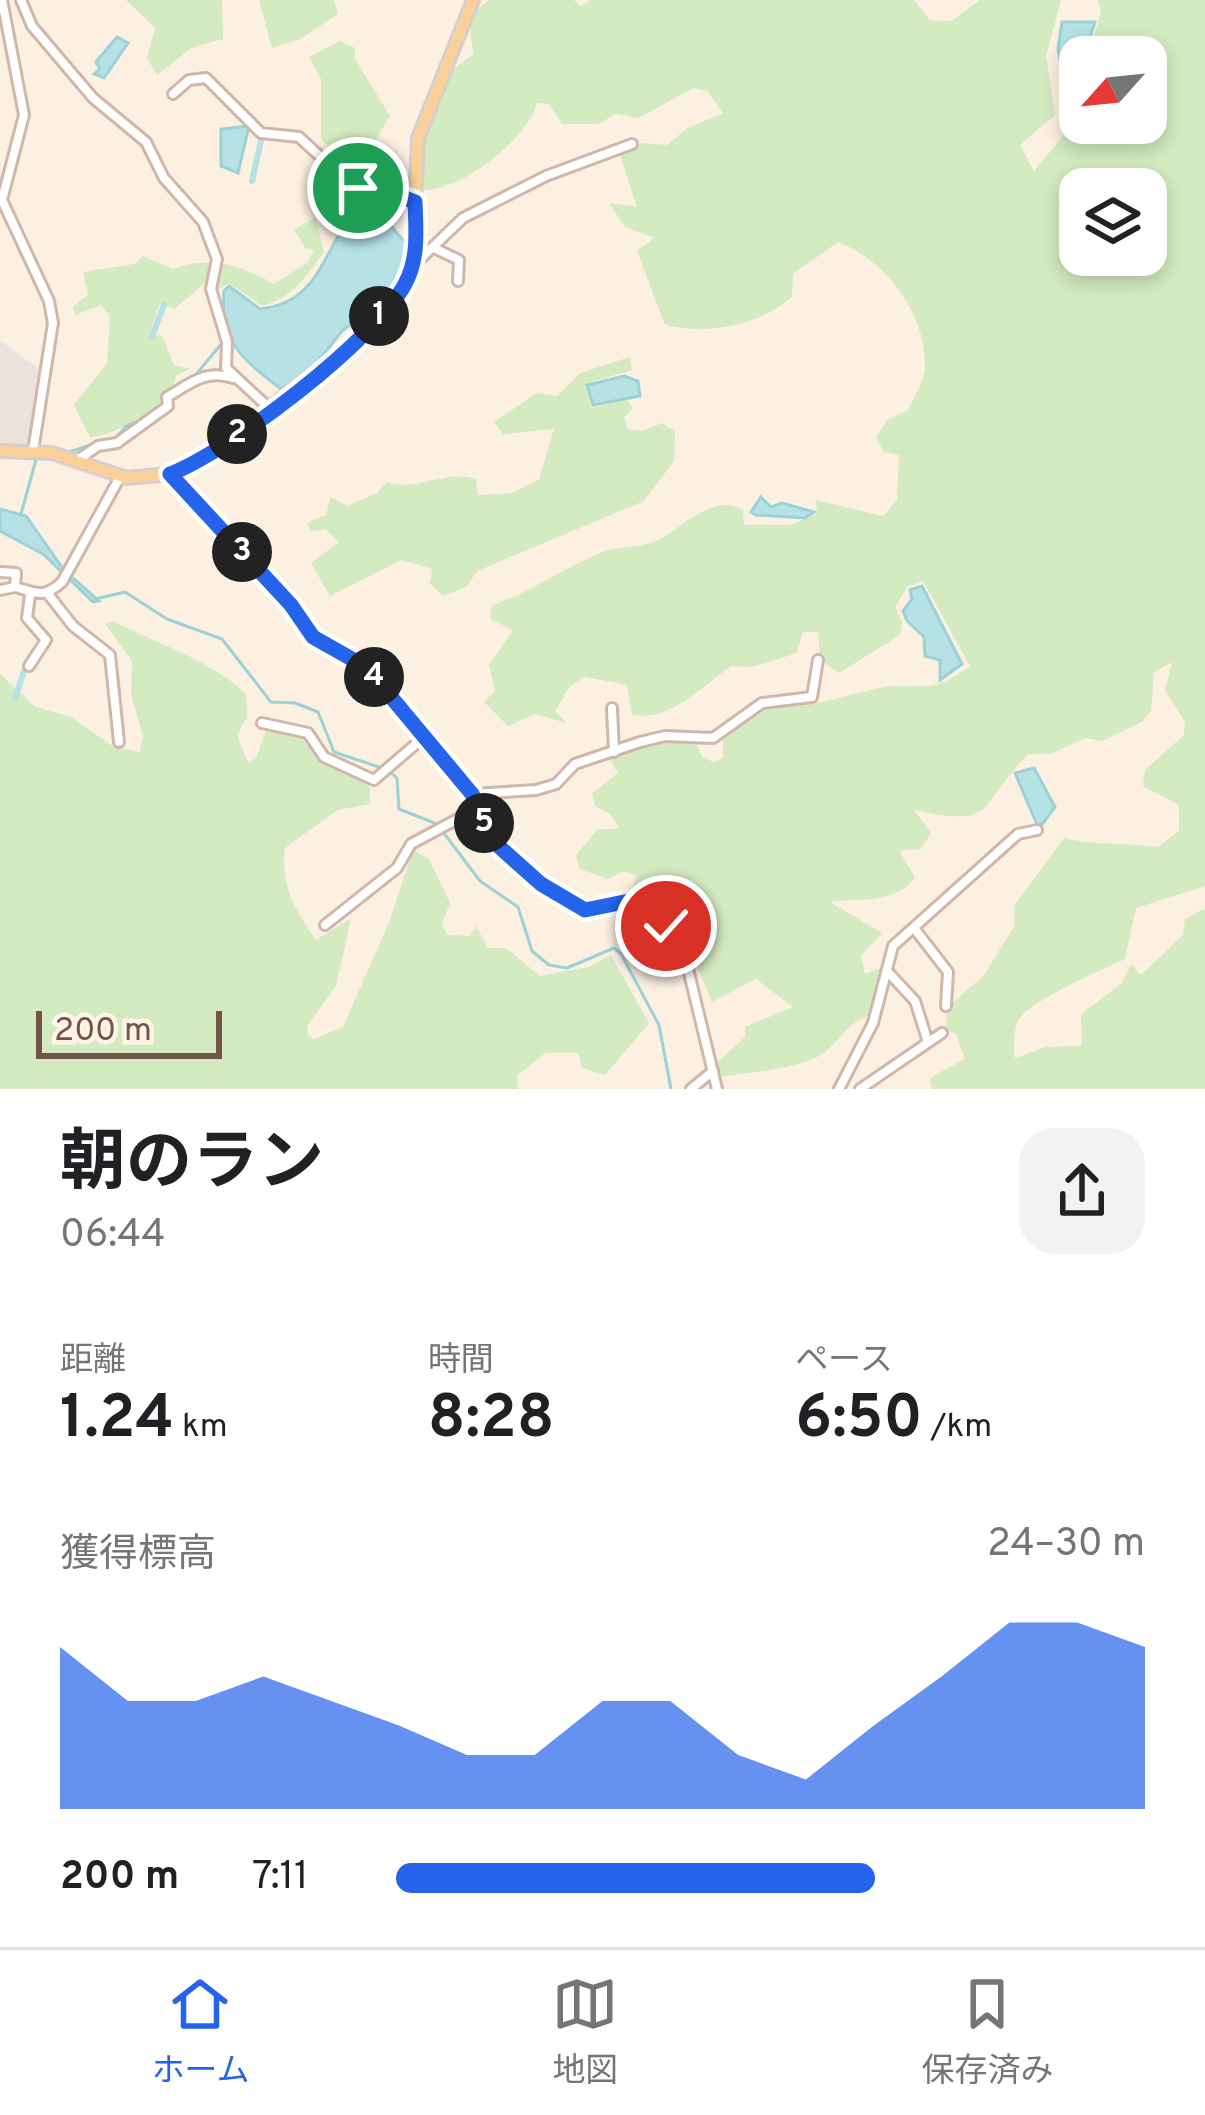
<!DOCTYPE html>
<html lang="ja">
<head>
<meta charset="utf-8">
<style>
	body { margin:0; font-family:Overpass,"Noto Sans JP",sans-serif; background:#f2f2f2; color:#202124; height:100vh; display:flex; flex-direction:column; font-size:45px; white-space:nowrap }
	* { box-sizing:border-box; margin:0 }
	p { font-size:39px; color:#757577 }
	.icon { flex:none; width:66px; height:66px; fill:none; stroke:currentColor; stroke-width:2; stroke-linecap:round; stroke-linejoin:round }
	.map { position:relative; height:1089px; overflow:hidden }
	.drawer { display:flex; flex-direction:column; background:#fff; flex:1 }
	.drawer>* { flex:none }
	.needle { width:78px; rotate:243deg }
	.buttons { position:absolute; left:1059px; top:36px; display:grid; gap:24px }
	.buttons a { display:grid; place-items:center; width:108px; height:108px; border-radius:24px; background:#fff; box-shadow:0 6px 18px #0003; font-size:60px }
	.scale { position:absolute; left:36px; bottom:30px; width:186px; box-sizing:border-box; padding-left:12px; border:6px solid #735448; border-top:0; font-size:33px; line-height:42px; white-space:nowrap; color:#735448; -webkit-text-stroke:9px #fff4e7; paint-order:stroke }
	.pin { position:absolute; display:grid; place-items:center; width:102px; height:102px; color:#fff; margin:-51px; border:6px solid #fff; border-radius:50%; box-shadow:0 3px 12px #0007 }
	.km { position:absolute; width:60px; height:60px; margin:-30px; border-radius:50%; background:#222; color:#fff; font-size:33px; line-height:60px; text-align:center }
	.round { display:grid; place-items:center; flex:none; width:126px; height:126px; border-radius:36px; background:#f2f2f2 }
	.head { display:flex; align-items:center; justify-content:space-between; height:204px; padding:0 60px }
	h1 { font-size:66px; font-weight:700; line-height:90px }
	.metrics { display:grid; grid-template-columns:repeat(3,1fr); gap:18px; height:204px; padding:12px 60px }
	.metrics div { display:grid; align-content:center }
	.metrics b { font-size:60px; font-weight:700 }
	.metrics small { font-size:33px; font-weight:400 }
	.metrics p { font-size:33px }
	.chart { height:336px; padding:24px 60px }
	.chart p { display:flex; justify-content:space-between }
	.chart svg { width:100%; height:216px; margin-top:12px; fill:#2563eb; opacity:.7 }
	ul { padding:0 60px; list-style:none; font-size:39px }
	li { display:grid; grid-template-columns:192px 144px 1fr; align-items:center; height:90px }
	li i { height:30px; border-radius:15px; background:#2563eb }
	.menu { display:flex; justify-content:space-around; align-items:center; height:168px; border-top:3px solid #e0e0e0; background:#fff; font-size:33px; color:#757577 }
	.menu a { display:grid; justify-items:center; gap:6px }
	.menu .active { color:#2563eb }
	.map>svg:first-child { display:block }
	.industrial { fill:#ebe2dd }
	.green { fill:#d4eac0; fill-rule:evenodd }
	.water { fill:#b6e2e6; stroke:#9cd2d7; stroke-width:3 }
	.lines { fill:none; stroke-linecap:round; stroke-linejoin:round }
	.stream { stroke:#9cd2d7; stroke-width:3 }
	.canal { stroke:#b6e2e6; stroke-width:6 }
	.minor-casing { stroke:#cfb8ab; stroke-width:14 }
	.major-casing { stroke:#d8cfcc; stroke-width:16 }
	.minor { stroke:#fff; stroke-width:8 }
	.major { stroke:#fcd099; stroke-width:10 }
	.route-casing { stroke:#fff; stroke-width:24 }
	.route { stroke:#2563eb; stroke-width:15 }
</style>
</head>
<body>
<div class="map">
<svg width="1205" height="1089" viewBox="0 0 1205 1089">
	<rect width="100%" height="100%" fill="#fcf0e1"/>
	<!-- industrial -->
	<path class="industrial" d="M 0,340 L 41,371 L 29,448 L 0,448 Z"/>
	<!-- green -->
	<g class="green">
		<path d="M 126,0 L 222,0 L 223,39 L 191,48 L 157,75 L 147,58 L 155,28 Z"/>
		<path d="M 259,0 L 334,0 L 338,14 L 300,39 L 272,48 Z"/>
		<path d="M 490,0 L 574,0 L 580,6 L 591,0 L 914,0 L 930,20 L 951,21 L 980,0 L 1061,0 L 1046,56 L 1055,115 L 1020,145 L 1034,171 L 1080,115 L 1080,123 L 1146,123 L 1146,57 L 1088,57 L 1101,11 L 1098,0 L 1205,0 L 1205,886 L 1136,908 L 1125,959 C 1104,969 1027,1002 1018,1021 C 1014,1029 1013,1050 1015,1058 L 1046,1047 L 1082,1046 L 1081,1014 L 1122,983 L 1131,964 L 1141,975 L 1183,935 L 1185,919 L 1205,908 L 1205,1089 L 932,1089 L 930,1078 L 965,1059 L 956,1034 L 946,1030 L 947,1008 L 984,975 L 1015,925 L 1014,906 L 1064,838 C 1096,846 1125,842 1158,847 L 1179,831 L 1179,805 L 1143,786 L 1145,770 L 1184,735 L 1185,722 L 1165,690 L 1172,662 L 1154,673 L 1151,711 L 1142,722 L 1102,741 L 1086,738 L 1050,754 L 1029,754 C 976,804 1001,829 914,810 L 931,833 L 921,849 L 899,851 L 915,877 C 897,904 859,898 830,902 L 882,933 L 861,956 L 865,974 L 886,966 L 870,1015 C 847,1023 844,1036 826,1051 C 803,1070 751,1071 722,1077 L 717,1063 L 745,1037 L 745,1027 L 793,1007 L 756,979 L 712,1002 L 683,932 L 632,891 L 637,876 L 624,871 L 608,879 L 580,869 L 576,855 L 597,830 L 619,828 L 610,814 L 595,806 L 592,793 L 618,773 L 609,758 L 640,745 L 695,741 L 703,758 L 714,762 L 723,758 L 723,740 L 766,704 C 815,710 834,697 880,688 C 923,680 926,699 970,666 L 923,581 L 908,586 L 895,607 L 902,623 L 900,635 L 839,673 L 820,660 L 818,632 L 803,632 L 797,653 L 752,667 L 731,666 C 703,685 671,722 632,715 L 627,685 L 585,677 L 570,686 L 555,711 L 567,723 L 535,714 L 508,726 L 484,702 L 495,691 L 489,665 L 513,630 L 490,619 L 492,605 C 533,592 564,567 603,552 C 620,545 642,548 658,540 C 684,527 712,493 743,510 L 744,525 L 791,525 L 817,514 L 816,500 L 883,516 L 897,500 L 899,455 L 884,452 L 876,437 L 887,420 L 908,410 C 914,397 925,380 925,366 C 926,314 886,260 838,242 L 793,274 L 792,297 C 758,326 708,335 665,325 L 637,251 L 654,238 L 625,227 L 609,203 L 637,207 L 619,152 L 643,143 L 667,145 L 686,129 L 723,113 L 707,91 L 693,88 L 639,118 L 616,114 L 598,124 L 562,124 L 549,104 L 537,103 C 528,139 460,191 423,190 L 423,134 L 450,71 L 474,54 C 469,30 466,13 490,0 ZM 1080,189 L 1146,189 L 1146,255 L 1080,255 Z"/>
		<path d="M 340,41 L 355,48 L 355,59 L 390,116 L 360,165 L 349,167 L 321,139 L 321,79 L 309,57 Z"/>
		<path d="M 315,218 L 324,252 C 305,278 294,297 262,306 L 229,283 L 219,289 L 205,283 L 174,309 L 160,304 L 149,333 L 162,336 L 174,365 L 190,369 L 176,376 C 172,406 118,435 90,437 L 74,405 L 107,363 L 110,317 L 101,305 L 75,315 L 73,307 L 88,295 L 83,272 L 134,264 L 143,256 L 173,269 C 210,255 241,265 274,284 L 307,263 L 314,250 L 305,248 L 294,229 Z"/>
		<path d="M 630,357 L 632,370 L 585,384 L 591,408 L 627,400 L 633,408 L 624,418 L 628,429 L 642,431 L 662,423 L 675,432 L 674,461 L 644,501 L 477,571 L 466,587 L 443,596 L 429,583 L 433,569 L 401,560 L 330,596 L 311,563 L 339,542 L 326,529 L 311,531 L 307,523 L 326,515 L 331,497 L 347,506 L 377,493 L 387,482 C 419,492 445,469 476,479 L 478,495 L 513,493 L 539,479 L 554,429 L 503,434 L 494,422 L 537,393 L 557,396 L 580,373 Z"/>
		<path d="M 113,621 C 157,644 211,660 246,694 L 247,717 L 237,735 L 248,763 L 256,758 L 267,728 L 299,732 L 370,788 L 370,804 L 337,810 L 285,848 C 280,886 295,909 316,940 L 351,918 L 336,986 L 307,1026 L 308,1035 L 314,1039 L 343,1027 L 390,920 L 413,850 L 429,859 L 450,903 L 442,923 L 447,935 L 470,936 L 476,926 L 488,948 L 506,948 L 540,976 L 589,967 L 611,955 L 649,1023 L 605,1075 L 582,1068 L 578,1053 L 545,1053 L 517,1076 L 518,1089 L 0,1089 L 0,674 L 36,707 L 71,717 L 114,747 L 140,752 L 143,736 L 131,694 L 132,661 L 105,624 Z"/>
	</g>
	<!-- water -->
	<g class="water">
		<path d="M 1062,22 L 1095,22 L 1078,74 L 1063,76 L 1058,49 Z"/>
		<path d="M 117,37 L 128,43 L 104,78 L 94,74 L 100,69 L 96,62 Z"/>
		<path d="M 249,126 L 238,173 L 221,166 L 221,129 Z"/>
		<path d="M 354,218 L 390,225 L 410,248 L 392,292 L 342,331 L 311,370 L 281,389 C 244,360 219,343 224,291 L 229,286 L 260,309 C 324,302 322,244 354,218 Z"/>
		<path d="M 624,376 L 638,381 L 640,396 L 593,405 L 587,385 Z"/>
		<path d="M 761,497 L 771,507 L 782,503 L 814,512 L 805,518 L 756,515 L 751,512 Z"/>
		<path d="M 0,509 L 26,516 L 64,570 L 99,601 L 93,602 L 43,554 L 0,531 Z"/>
		<path d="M 922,586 L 962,664 L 940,680 L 940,660 L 925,656 L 924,637 L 907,621 L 903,611 L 912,599 L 910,590 Z"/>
		<path d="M 1034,768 L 1055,807 L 1039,829 L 1015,773 Z"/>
	</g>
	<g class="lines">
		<!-- stream -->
		<g class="stream">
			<path d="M 193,378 L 222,343 L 232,341"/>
			<path d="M 115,439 L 126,426 L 140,421"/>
			<path d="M 69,452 L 100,442"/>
			<path d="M 21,514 L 37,456"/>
			<path d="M 95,599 L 125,592 L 167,619 L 222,639 L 271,702 L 295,703 L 318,712 L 334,752 L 388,770 L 397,778 L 399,809 L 437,824"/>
			<path d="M 443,832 L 480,881 L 518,907 L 532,951 L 549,965 L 567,968 L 614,948 L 621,954 L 659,1025 L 671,1089"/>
		</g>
		<!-- canal -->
		<g class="canal">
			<path d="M 252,181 L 261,141"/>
			<path d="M 152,336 L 164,305"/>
			<path d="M 15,698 L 24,671"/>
		</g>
		<!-- minor casing -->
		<g class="minor-casing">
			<g id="minor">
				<path d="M 2,0 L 24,115 L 2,200 L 49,301 L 53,323 L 33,451"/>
				<path d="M 21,0 L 32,26 L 93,98 L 146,142 L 164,178 L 203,222 L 217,259 L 211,289 L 227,342 L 226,368 L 269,408"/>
				<path d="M 173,94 L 189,80 L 206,78 L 261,133 L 299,137 L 353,187 L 380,187 L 415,202"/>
				<path d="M 434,248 L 459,260 L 458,281"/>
				<path d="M 412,267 L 463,218 L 546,176 L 632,144"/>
				<path d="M 76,461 L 98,446 L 117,443 L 168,406 L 167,397 C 191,383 206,369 233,378"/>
				<path d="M 169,474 L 291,605 L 313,637 L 366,667 L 472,794 L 495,843 L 541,884 L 585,910 L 629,901 L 682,944 L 717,1089"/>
				<path d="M 0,572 L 16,573 L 15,587 C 37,593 43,599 62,582 L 120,477"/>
				<path d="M 0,590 L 15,587"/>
				<path d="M 48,594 L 73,626 L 110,655 L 119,742"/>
				<path d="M 29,666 L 46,640 L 27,618 L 30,595"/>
				<path d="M 612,708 L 614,752"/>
				<path d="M 262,723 L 308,733 L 324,757 L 374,780 L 424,737"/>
				<path d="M 473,794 L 536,790 L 556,784 L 575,764 L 640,742 L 665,736 L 713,738 L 762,703 L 812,697 L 818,660"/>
				<path d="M 325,925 L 397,868 L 411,844 L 478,808"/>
				<path d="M 914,928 L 948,972 L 946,1006"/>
				<path d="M 887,971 L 915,1001 L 928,1042"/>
				<path d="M 691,1089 L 713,1071"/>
				<path d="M 839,1089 L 873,1023 L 893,946 L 1018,834 L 1037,830"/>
				<path d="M 860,1089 L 942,1033"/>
			</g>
		</g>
		<!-- major casing -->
		<g class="major-casing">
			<path id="major" d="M 0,451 L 52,453 L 127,478 L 169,474 L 219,447 L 346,348 L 393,301 L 412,267 L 418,138 L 473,0"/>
		</g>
		<!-- minor -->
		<use href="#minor" class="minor"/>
		<!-- major -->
		<use href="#major" class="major"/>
	</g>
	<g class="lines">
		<!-- route casing -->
		<g class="route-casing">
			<path id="route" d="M 358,188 L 380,188 L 415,202 C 416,230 419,258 405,284 C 375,340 230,451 170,474 L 291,605 L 313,637 L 366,667 L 472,794 L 495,843 L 541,884 L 585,910 L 629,901 L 666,926"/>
		</g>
		<!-- route -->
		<use href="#route" class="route"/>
	</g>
</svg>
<div class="buttons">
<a><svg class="needle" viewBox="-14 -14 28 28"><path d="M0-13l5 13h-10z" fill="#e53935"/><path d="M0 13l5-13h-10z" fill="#757577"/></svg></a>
<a><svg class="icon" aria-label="layers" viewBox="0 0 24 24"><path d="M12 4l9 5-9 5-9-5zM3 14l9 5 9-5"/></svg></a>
</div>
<div class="scale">200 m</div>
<div class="pin" style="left:358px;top:188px;background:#1e9e55"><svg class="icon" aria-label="arrive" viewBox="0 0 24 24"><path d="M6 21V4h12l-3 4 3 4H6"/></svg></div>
<div class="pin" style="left:666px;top:926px;background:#d93025"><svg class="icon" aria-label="check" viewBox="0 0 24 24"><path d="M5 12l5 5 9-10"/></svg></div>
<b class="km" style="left:379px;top:316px">1</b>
<b class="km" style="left:237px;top:434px">2</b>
<b class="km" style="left:242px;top:552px">3</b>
<b class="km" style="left:374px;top:677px">4</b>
<b class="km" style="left:484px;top:823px">5</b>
</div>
<section class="drawer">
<div class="head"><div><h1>朝のラン</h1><p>06:44</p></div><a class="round"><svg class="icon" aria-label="share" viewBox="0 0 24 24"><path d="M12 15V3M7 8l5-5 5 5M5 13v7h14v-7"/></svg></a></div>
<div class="metrics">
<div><p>距離</p><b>1.24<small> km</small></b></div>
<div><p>時間</p><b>8:28</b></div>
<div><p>ペース</p><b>6:50<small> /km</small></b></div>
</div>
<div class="chart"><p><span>獲得標高</span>24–30 m</p>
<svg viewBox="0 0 160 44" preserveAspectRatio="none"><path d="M0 44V11L10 22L20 22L30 17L40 22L50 27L60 33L70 33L80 22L90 22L100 33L110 38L120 27L130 17L140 6L150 6L160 11V44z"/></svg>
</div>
<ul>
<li><b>200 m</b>7:11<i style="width:64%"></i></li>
</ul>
</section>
<nav class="menu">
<a class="active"><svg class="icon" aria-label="home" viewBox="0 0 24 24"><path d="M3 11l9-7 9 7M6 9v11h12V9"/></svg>ホーム</a>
<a><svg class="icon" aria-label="map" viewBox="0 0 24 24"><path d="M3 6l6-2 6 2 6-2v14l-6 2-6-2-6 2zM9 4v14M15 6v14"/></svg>地図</a>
<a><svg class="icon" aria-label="saved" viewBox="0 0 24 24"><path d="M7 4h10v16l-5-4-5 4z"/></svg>保存済み</a>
</nav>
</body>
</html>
